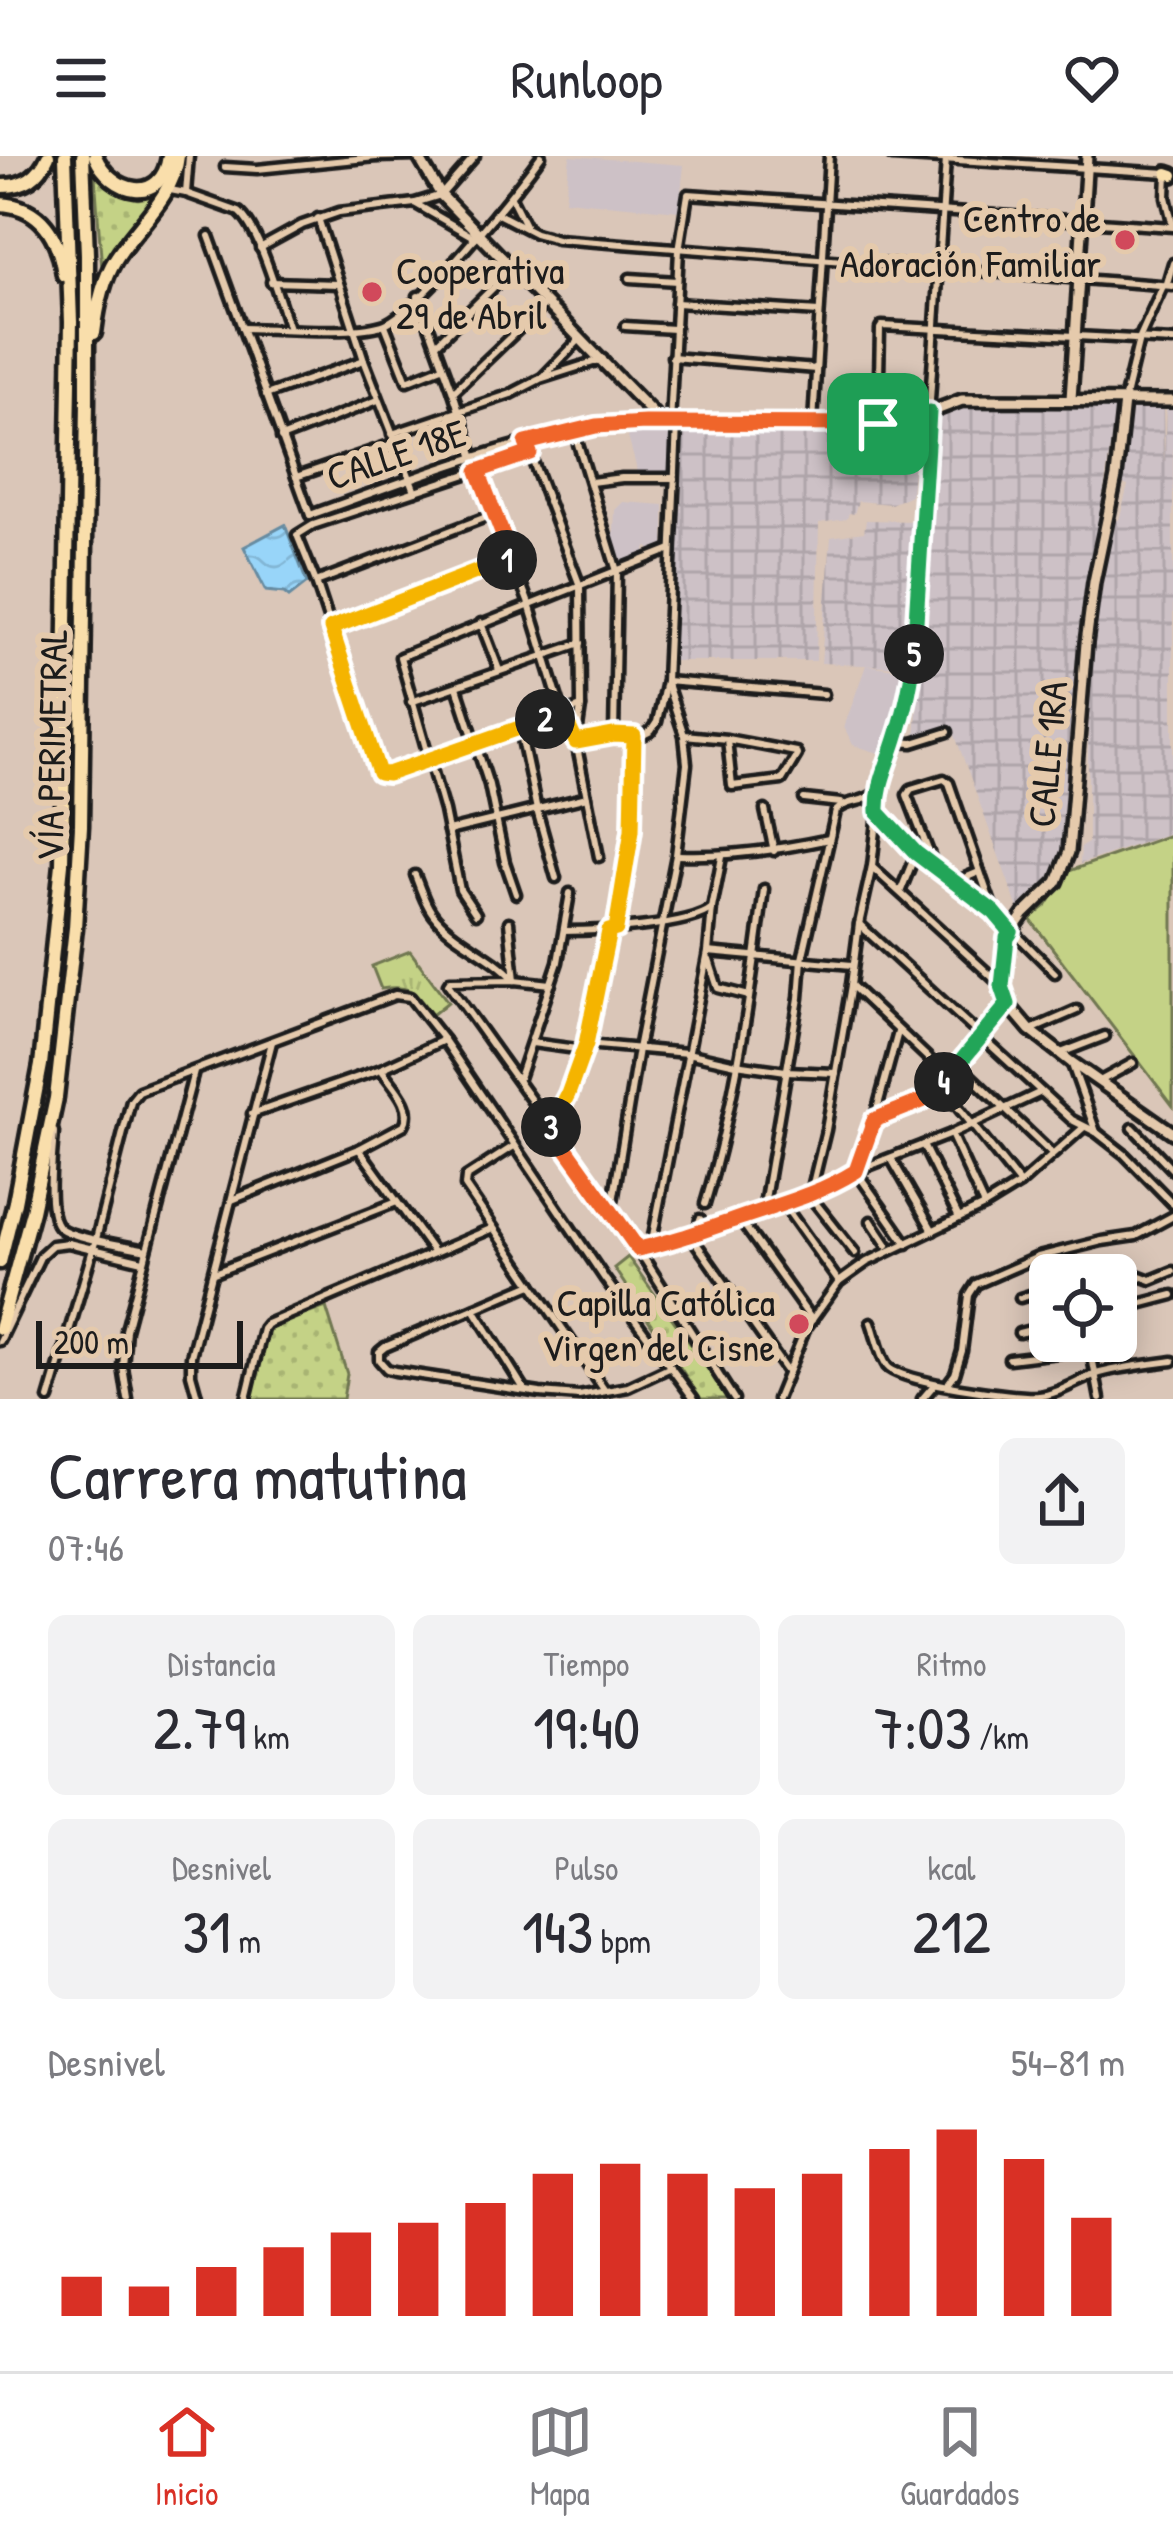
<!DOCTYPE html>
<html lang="es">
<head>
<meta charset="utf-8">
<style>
	body { margin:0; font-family:"Patrick Hand",sans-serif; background:#f2f2f3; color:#2b2b33; height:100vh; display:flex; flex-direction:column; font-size:45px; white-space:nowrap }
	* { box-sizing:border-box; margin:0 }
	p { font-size:39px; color:#7c7c81 }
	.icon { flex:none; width:66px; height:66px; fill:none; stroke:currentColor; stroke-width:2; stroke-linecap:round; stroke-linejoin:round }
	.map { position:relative; height:1243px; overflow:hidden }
	.side { display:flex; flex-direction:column; background:#fff; flex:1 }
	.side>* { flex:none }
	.buttons { position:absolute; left:1029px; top:1098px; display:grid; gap:24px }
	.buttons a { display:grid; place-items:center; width:108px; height:108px; border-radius:18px; background:#fff; box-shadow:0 6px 30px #0003; font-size:60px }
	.scale { position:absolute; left:36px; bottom:30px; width:207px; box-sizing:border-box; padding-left:12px; border:6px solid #1c1c1c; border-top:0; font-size:33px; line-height:42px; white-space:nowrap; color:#1c1c1c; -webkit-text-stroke:9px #e5caac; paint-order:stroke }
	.pin { position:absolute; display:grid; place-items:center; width:102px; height:102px; color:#fff; margin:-51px; border-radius:24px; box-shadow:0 6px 18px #0006 }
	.km { position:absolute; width:60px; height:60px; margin:-30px; border-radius:50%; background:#222; color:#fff; font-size:33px; line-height:60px; text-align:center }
	.round { display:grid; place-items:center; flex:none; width:126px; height:126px; border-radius:18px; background:#f2f2f3 }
	.head { display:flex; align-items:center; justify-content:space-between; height:204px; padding:0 48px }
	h1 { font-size:66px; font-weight:600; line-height:90px }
	.metrics { display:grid; grid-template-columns:repeat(3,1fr); gap:18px; height:204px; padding:12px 48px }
	.metrics div { display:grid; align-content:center; border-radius:18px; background:#f2f2f3; text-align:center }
	.metrics b { font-size:60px; font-weight:600 }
	.metrics small { font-size:33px; font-weight:400 }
	.metrics p { font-size:33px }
	.chart { height:336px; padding:24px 48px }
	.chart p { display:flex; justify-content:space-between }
	.chart svg { width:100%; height:216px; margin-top:12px; stroke:#d93025; stroke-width:6 }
	header { display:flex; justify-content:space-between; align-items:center; height:156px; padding:0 48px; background:#fff; font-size:54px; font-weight:600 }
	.tab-bar { display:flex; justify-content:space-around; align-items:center; height:168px; border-top:3px solid #e1e1e2; background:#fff; font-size:33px; color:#7c7c81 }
	.tab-bar a { display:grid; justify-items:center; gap:6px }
	.tab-bar .on { color:#d93025 }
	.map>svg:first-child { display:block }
	.built { fill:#cdc1c6 }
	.industrial { fill:url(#industrial-grid) }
	.grass { fill:url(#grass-tufts); stroke:#707751; stroke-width:3 }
	.park { fill:url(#park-dots); stroke:#707751; stroke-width:3 }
	.pitch { fill:#c4d286; stroke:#707751; stroke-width:3 }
	.water { fill:url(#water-waves); stroke:#668ba1; stroke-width:3 }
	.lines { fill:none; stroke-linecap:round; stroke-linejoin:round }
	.street-casing { stroke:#1c1c1c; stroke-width:15 }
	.secondary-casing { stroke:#1c1c1c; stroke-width:18 }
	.primary-casing { stroke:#1c1c1c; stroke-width:20 }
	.highway-casing { stroke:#1c1c1c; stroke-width:21 }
	.street { stroke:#e5caac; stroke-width:6 }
	.secondary { stroke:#e5caac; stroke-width:9 }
	.primary { stroke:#f9deab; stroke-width:10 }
	.highway { stroke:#f9deab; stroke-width:12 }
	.split-1-casing { stroke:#fff; stroke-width:24 }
	.split-2-casing { stroke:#fff; stroke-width:24 }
	.split-3-casing { stroke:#fff; stroke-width:24 }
	.split-4-casing { stroke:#fff; stroke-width:24 }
	.split-5-casing { stroke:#fff; stroke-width:24 }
	.split-6-casing { stroke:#fff; stroke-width:24 }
	.split-1 { stroke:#f0652b; stroke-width:15 }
	.split-2 { stroke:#f5b400; stroke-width:15 }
	.split-3 { stroke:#f5b400; stroke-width:15 }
	.split-4 { stroke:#f0652b; stroke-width:15 }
	.split-5 { stroke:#22a559; stroke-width:15 }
	.split-6 { stroke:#22a559; stroke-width:15 }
	.poi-dot { fill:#d1495b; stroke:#e5caac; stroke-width:4.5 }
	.labels { text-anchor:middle; stroke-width:12; stroke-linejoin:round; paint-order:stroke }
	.poi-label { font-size:39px; fill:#1c1c1c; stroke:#e5caac; text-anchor:end }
	.street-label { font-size:39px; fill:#1c1c1c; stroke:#e5caac }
</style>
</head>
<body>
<header><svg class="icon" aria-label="menu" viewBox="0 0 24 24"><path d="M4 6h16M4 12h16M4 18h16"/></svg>Runloop<svg class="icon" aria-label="heart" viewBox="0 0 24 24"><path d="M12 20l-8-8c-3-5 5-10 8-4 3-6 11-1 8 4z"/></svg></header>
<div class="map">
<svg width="1173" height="1243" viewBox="0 0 1173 1243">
	<defs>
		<pattern id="industrial-grid" width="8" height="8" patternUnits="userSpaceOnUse" patternTransform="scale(3)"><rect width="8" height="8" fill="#cdc1c6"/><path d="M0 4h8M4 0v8" fill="none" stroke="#afa5aa"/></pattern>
		<pattern id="grass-tufts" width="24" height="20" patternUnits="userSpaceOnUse" patternTransform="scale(3)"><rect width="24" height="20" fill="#c4d286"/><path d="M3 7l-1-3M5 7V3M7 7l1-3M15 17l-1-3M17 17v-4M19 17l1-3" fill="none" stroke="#a8b473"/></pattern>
		<pattern id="park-dots" width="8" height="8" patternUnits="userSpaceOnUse" patternTransform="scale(3)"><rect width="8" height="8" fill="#c4d286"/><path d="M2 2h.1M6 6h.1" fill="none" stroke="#a8b473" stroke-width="1.8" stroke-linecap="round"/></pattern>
		<pattern id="water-waves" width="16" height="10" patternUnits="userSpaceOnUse" patternTransform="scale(3)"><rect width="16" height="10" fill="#98d5f9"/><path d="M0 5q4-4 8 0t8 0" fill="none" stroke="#82b6d5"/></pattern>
	</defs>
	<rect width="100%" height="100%" fill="#dac6b8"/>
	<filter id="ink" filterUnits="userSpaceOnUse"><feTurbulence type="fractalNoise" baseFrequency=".00833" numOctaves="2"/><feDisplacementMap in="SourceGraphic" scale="24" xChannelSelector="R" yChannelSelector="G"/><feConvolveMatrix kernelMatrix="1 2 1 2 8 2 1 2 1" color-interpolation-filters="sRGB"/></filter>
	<g filter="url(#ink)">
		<!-- built -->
		<g class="built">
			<path d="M 570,0 L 684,9 L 679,55 L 565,44 Z"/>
			<path d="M 671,273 L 668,321 L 637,321 L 636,310 L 626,274 Z"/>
			<path d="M 623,346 L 664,349 L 664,392 L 651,395 L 648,391 L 645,392 L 646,397 L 617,409 L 613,395 L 615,354 Z"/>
			<path d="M 866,509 L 903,514 L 882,598 L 853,589 L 844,571 Z"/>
		</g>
		<!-- industrial -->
		<g class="industrial">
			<path d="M 1128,249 L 1163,250 L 1164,308 L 1166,249 L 1173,250 L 1173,676 L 1080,708 L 1081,691 L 1088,687 L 1088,577 L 1091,502 L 1113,363 L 1119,364 L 1128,330 L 1121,327 L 1127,293 Z"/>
			<path d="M 1116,250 L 1077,525 L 1064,705 L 1060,717 L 1020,758 L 953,574 L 915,585 L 935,264 L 948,255 L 964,251 Z"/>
			<path d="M 682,275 L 916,276 L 911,339 L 891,348 L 858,345 L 854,358 L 849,357 L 847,363 L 819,367 L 816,505 L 673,505 Z"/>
			<path d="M 866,364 L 914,365 L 904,511 L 821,507 L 831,381 L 864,376 Z"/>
		</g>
		<!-- grass -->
		<path class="grass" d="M 410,795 L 448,846 L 432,859 C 415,836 411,828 381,833 L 372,810 Z"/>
		<!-- park -->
		<g class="park">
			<path d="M 94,6 C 102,26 120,43 143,35 C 151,32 161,24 169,19 L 164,31 L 102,114 Z"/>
			<path d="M 628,1101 L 717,1225 L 729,1243 L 701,1243 L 614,1112 Z"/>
			<path d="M 326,1151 L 347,1218 L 343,1243 L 251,1243 L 268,1172 Z"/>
		</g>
		<!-- pitch -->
		<path class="pitch" d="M 1173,678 L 1173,950 L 1030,763 L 1047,749 L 1069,715 Z"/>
		<!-- water -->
		<path class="water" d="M 285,369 L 307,427 L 289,441 L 284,437 L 266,435 L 244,391 Z"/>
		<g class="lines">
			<!-- street casing -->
			<g class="street-casing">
				<g id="street">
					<path d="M 892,0 L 1167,17 L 1166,41 L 1173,70"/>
					<path d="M 377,1 L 417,0"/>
					<path d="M 225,11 L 257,13 L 376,1"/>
					<path d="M 170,34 L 186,37 L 239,56 C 261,75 278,143 289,172"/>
					<path d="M 186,37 L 189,0"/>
					<path d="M 511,41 L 525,69"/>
					<path d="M 416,48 L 475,82"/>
					<path d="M 496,57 L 535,77 L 557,83 L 1173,130"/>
					<path d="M 318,62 L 364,204 L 415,335"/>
					<path d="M 209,80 L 310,359"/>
					<path d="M 260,92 L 302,69 L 339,56 L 415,47 L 441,39 L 475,0"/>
					<path d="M 630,122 L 677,125"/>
					<path d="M 271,126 L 338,128"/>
					<path d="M 1167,127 L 1173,107"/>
					<path d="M 418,140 L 453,236 L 478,315 L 529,448 L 562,556 L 576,586 L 599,701"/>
					<path d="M 676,147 L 819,156"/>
					<path d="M 385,169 L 407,225 L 442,211"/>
					<path d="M 625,170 L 674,173"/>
					<path d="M 242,172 C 278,172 349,179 382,169 C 416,159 517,33 541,0"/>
					<path d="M 437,187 L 511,114"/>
					<path d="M 672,201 L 816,213"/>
					<path d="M 543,221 L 580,183"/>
					<path d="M 453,236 L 546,147"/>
					<path d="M 266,239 L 364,204"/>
					<path d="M 1124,245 L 1139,183 L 1163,130"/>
					<path d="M 813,267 L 829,0"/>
					<path d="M 670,268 L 679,94 L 688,38 L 1173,71"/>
					<path d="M 878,268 L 880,173 L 882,170 L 1173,185"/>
					<path d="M 574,275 L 617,415 L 614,579"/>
					<path d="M 392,278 L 511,238 L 540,223 L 603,203"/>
					<path d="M 281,282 L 378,244"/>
					<path d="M 526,287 L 580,430 L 581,551 L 576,586 L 614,579 L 643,579 L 651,575 L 657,566 L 666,525 L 677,268"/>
					<path d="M 530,297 L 313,369 L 297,379 L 316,426 L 379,617 L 388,618 L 581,551"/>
					<path d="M 296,321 L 395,287"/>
					<path d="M 591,326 L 622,322 L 673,322"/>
					<path d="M 310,359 C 416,322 551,264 663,268"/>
					<path d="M 316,426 L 494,358"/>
					<path d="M 481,467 L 499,514"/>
					<path d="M 331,472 L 512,403"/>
					<path d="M 457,531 L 489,629 L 505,706 L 516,738"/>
					<path d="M 411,546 L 581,487"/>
					<path d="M 520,574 L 537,654 L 556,722"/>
					<path d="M 684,579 L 727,583 L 796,596 L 797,599 L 782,624 L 732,630 L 727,583"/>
					<path d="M 895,586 L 913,587 L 948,576"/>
					<path d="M 804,643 L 841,647"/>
					<path d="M 765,654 L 774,695"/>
					<path d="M 878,656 L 916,697 L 994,756 L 1055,817"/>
					<path d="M 448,675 L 587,641"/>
					<path d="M 678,699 C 730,701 778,694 829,683"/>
					<path d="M 872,711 L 1002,830"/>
					<path d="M 935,712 L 907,639 L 911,633 L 944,623 L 949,627 L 994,756"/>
					<path d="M 415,719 C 421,734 426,751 437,763 C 457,786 492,798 515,824 L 509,766"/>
					<path d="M 953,727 L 979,716"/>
					<path d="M 901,734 L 916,697"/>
					<path d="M 476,758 L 460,734 L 444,655 L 400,501 L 671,393"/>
					<path d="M 859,768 L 1072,964 L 1096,976 L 1124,998 L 1173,1048"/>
					<path d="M 616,773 L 632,674 L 634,580"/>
					<path d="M 564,775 C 596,775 689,771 712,752"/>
					<path d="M 708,796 L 852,809"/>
					<path d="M 709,804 L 718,832 L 749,840"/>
					<path d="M 551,828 L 515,824 L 450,825 L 448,828 L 638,1093 L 734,1243"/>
					<path d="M 851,829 L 948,921"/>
					<path d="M 1031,874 L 1077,854"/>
					<path d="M 532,887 L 584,894"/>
					<path d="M 586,888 L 687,897 L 736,908 L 786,915 L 836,917"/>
					<path d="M 1061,897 L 1105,880"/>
					<path d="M 1071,906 L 1096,976"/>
					<path d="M 959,909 L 1052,998"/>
					<path d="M 518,925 L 558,806 L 570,737"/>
					<path d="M 1100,925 L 1133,907"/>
					<path d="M 941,930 L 1020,1028"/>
					<path d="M 252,958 L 381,913 L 444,884"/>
					<path d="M 874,964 L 898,876"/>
					<path d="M 551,970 C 584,908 597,844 609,775"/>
					<path d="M 1133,972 L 1173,1014"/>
					<path d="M 54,976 C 53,997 44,1058 60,1072 C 72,1082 129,1090 146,1094"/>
					<path d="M 951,978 L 984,1050"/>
					<path d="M 923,989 L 959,1062"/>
					<path d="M 514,990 L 466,1021 L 465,1030 L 605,1235"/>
					<path d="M 359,993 L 434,1097"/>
					<path d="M 891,1002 L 933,1075"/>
					<path d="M 856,1015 L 874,964 L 922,945 L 941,930 L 1008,848"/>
					<path d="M 856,1015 L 907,1088"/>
					<path d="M 232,1044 L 359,993 L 404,969 C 415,950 392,929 381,913"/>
					<path d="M 705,1048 C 735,949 751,836 764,733"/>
					<path d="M 784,1049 L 839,1126"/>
					<path d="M 763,1055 L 799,842 L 802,803 L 836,655 C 847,643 863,648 875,637"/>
					<path d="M 611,1058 L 638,893 L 676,699 L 687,608 L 684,579 L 666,525 L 824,538"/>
					<path d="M 739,1062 L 812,1164"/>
					<path d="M 871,1065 L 887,1089"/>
					<path d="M 697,1078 L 700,1063"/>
					<path d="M 691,1080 L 787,1216"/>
					<path d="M 651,1090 L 708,796 L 712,752 L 722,701"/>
					<path d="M 638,1093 L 691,1080 L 810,1040 L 856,1015 L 951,978 L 1041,936"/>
					<path d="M 855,1097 L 810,1040 L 826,974 L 851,829 L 859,768 L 872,710 L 878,656 L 877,635 L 895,586 L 911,530 L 946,3"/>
					<path d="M 214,1117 L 397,1046"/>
					<path d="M 1116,1120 L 1132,1117 L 1151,1124 L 1173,1115"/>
					<path d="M 532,1128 L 385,1191 L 379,1196 L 379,1204 L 387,1213 L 395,1215 L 540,1237 L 579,1240 L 628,1231 L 671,1211"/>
					<path d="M 1020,1142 L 1050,1133"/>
					<path d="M 474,1153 L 524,1233"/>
					<path d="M 1116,1154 L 1173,1139"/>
					<path d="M 871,1166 C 876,1180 879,1198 887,1210 C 898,1226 1016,1242 1039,1240 C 1060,1238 1079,1223 1100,1217 C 1123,1211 1149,1208 1173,1205"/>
					<path d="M 1019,1177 L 1050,1169"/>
					<path d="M 0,1185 L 41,1099 L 52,1089 L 68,1087 L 143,1105"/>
					<path d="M 1089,1185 L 1100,1243"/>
					<path d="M 1009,1203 L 1091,1193"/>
					<path d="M 949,1226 L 955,1218 L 962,1195 L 969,1139 L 976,1128 L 1038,1101 L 1102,1085 L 1136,1080 L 1173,1060"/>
					<path d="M 49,1243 L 96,1083 L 131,945 L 139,935 L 395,839 L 410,841 L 444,884 L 605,1123 L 694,1243"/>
					<path d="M 128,1243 L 123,1211 L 126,1174 L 194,916"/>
					<path d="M 198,1243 L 191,1218 L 191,1200 L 272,886"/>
					<path d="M 246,1243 L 263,1173 L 267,1168 L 493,1072"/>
					<path d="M 777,1243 L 806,1172 L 839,1126 L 867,1106 L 984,1050 L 1020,1028 L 1084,971"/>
					<path d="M 922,1243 L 934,1229"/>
				</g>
			</g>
			<!-- secondary casing -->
			<g class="secondary-casing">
				<g id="secondary">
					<path d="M 418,0 L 441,39 L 663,268 L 878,268 L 910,264 L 962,244 L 1173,245"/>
					<path d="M 1071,243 L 1087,0"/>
					<path d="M 1124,245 L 1116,321 L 1094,426 L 1086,487 L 1069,696 L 1057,726 L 1024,758 L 1007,782 L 1002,830 L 1008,848 L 1030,874 L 1071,906 L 1173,977"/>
				</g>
			</g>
			<!-- primary casing -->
			<g class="primary-casing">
				<path id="primary" d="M 1167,17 L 1173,19"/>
			</g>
			<!-- highway casing -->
			<g class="highway-casing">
				<g id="highway">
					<path d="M 95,0 C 111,38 162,50 169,0"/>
					<path d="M 0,30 C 23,31 39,21 48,0"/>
					<path d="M 0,48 C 41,50 59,81 64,119"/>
					<path d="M 94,177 C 97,153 102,125 115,104 C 135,71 174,41 178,0"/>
					<path d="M 0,1106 L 15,1046 L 41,909 L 62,708 L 71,166 L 65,0"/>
					<path d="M 0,1172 L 32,1055 L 56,942 L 75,772 L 81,670 L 87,244 L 87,98 L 83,0"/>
				</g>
			</g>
			<!-- street -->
			<use href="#street" class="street"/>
			<!-- secondary -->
			<use href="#secondary" class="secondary"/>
			<!-- primary -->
			<use href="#primary" class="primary"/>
			<!-- highway -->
			<use href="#highway" class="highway"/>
		</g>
	</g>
	<g class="lines" filter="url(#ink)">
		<!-- split-1 casing -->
		<g class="split-1-casing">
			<path id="split-1" d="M 507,404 L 512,403 L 478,315 L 530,297 L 526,287 L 596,270 L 645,267 L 878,268"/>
		</g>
		<!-- split-2 casing -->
		<g class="split-2-casing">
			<path id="split-2" d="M 507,404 L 331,472 L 379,617 L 388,618 L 545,563"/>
		</g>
		<!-- split-3 casing -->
		<g class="split-3-casing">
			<path id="split-3" d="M 545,563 L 562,556 L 576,586 L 614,579 L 634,580 L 632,674 L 616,773 L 609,775 L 586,888 L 568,938 L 551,971"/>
		</g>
		<!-- split-4 casing -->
		<g class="split-4-casing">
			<path id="split-4" d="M 551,971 L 638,1093 C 673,1086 705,1074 740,1062 C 781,1048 819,1038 856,1015 L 874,964 L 922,945 L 944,926"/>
		</g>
		<!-- split-5 casing -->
		<g class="split-5-casing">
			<path id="split-5" d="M 914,498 C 912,528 905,555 896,583 C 888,609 877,628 878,656 L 916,697 L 994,756 L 1011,776 L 1007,782 L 1002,830 L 1008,848 L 944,926"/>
		</g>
		<!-- split-6 casing -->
		<g class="split-6-casing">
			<path id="split-6" d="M 878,268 L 910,264 L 929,256 L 914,498"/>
		</g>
		<!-- split-1 -->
		<use href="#split-1" class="split-1"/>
		<!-- split-2 -->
		<use href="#split-2" class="split-2"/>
		<!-- split-3 -->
		<use href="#split-3" class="split-3"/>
		<!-- split-4 -->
		<use href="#split-4" class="split-4"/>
		<!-- split-5 -->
		<use href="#split-5" class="split-5"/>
		<!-- split-6 -->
		<use href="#split-6" class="split-6"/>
	</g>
	<!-- markers -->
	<g class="poi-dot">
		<circle cx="1125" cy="84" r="12"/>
		<circle cx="372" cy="136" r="12"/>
		<circle cx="799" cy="1168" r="12"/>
	</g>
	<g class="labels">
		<!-- poi labels -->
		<g class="poi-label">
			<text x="1101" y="76">Centro de<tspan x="1101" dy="45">Adoración Familiar</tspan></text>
			<text x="396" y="128" text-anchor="start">Cooperativa<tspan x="396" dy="45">29 de Abril</tspan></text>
			<text x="775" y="1160">Capilla Católica<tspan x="775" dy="45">Virgen del Cisne</tspan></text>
		</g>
		<!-- street labels -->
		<g class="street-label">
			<text transform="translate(396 298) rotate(-19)" y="14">CALLE 18E</text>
			<text transform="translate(51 589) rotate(-89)" y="14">VÍA PERIMETRAL</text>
			<text transform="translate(1047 598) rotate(-85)" y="14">CALLE 1RA</text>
		</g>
	</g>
</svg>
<div class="buttons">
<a><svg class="icon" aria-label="locate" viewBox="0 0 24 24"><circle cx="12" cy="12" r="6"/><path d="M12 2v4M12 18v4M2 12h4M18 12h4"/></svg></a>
</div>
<div class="scale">200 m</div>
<div class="pin" style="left:878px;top:268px;background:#1e9e55"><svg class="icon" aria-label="arrive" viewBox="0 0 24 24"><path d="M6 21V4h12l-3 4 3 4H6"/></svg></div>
<b class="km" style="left:507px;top:404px">1</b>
<b class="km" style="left:545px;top:563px">2</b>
<b class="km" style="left:551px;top:971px">3</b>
<b class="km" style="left:944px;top:926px">4</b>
<b class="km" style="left:914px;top:498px">5</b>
</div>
<section class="side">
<div class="head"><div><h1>Carrera matutina</h1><p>07:46</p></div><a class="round"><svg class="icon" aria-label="share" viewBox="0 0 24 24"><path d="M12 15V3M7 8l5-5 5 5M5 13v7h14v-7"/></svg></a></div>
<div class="metrics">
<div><p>Distancia</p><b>2.79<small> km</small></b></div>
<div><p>Tiempo</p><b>19:40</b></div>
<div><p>Ritmo</p><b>7:03<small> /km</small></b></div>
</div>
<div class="metrics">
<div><p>Desnivel</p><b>31<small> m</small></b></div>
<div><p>Pulso</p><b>143<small> bpm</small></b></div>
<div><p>kcal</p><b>212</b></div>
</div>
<div class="chart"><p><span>Desnivel</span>54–81 m</p>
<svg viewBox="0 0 160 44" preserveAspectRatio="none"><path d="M5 44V36M15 44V38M25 44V34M35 44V30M45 44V27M55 44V25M65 44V21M75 44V15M85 44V13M95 44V15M105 44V18M115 44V15M125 44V10M135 44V6M145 44V12M155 44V24"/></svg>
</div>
</section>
<nav class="tab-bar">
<a class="on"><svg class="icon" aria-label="home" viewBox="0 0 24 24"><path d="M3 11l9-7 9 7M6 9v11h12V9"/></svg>Inicio</a>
<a><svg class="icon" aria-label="map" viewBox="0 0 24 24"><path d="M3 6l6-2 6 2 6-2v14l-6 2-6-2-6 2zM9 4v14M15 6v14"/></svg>Mapa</a>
<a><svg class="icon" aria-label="saved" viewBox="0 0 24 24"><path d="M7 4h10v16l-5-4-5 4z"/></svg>Guardados</a>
</nav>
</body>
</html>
